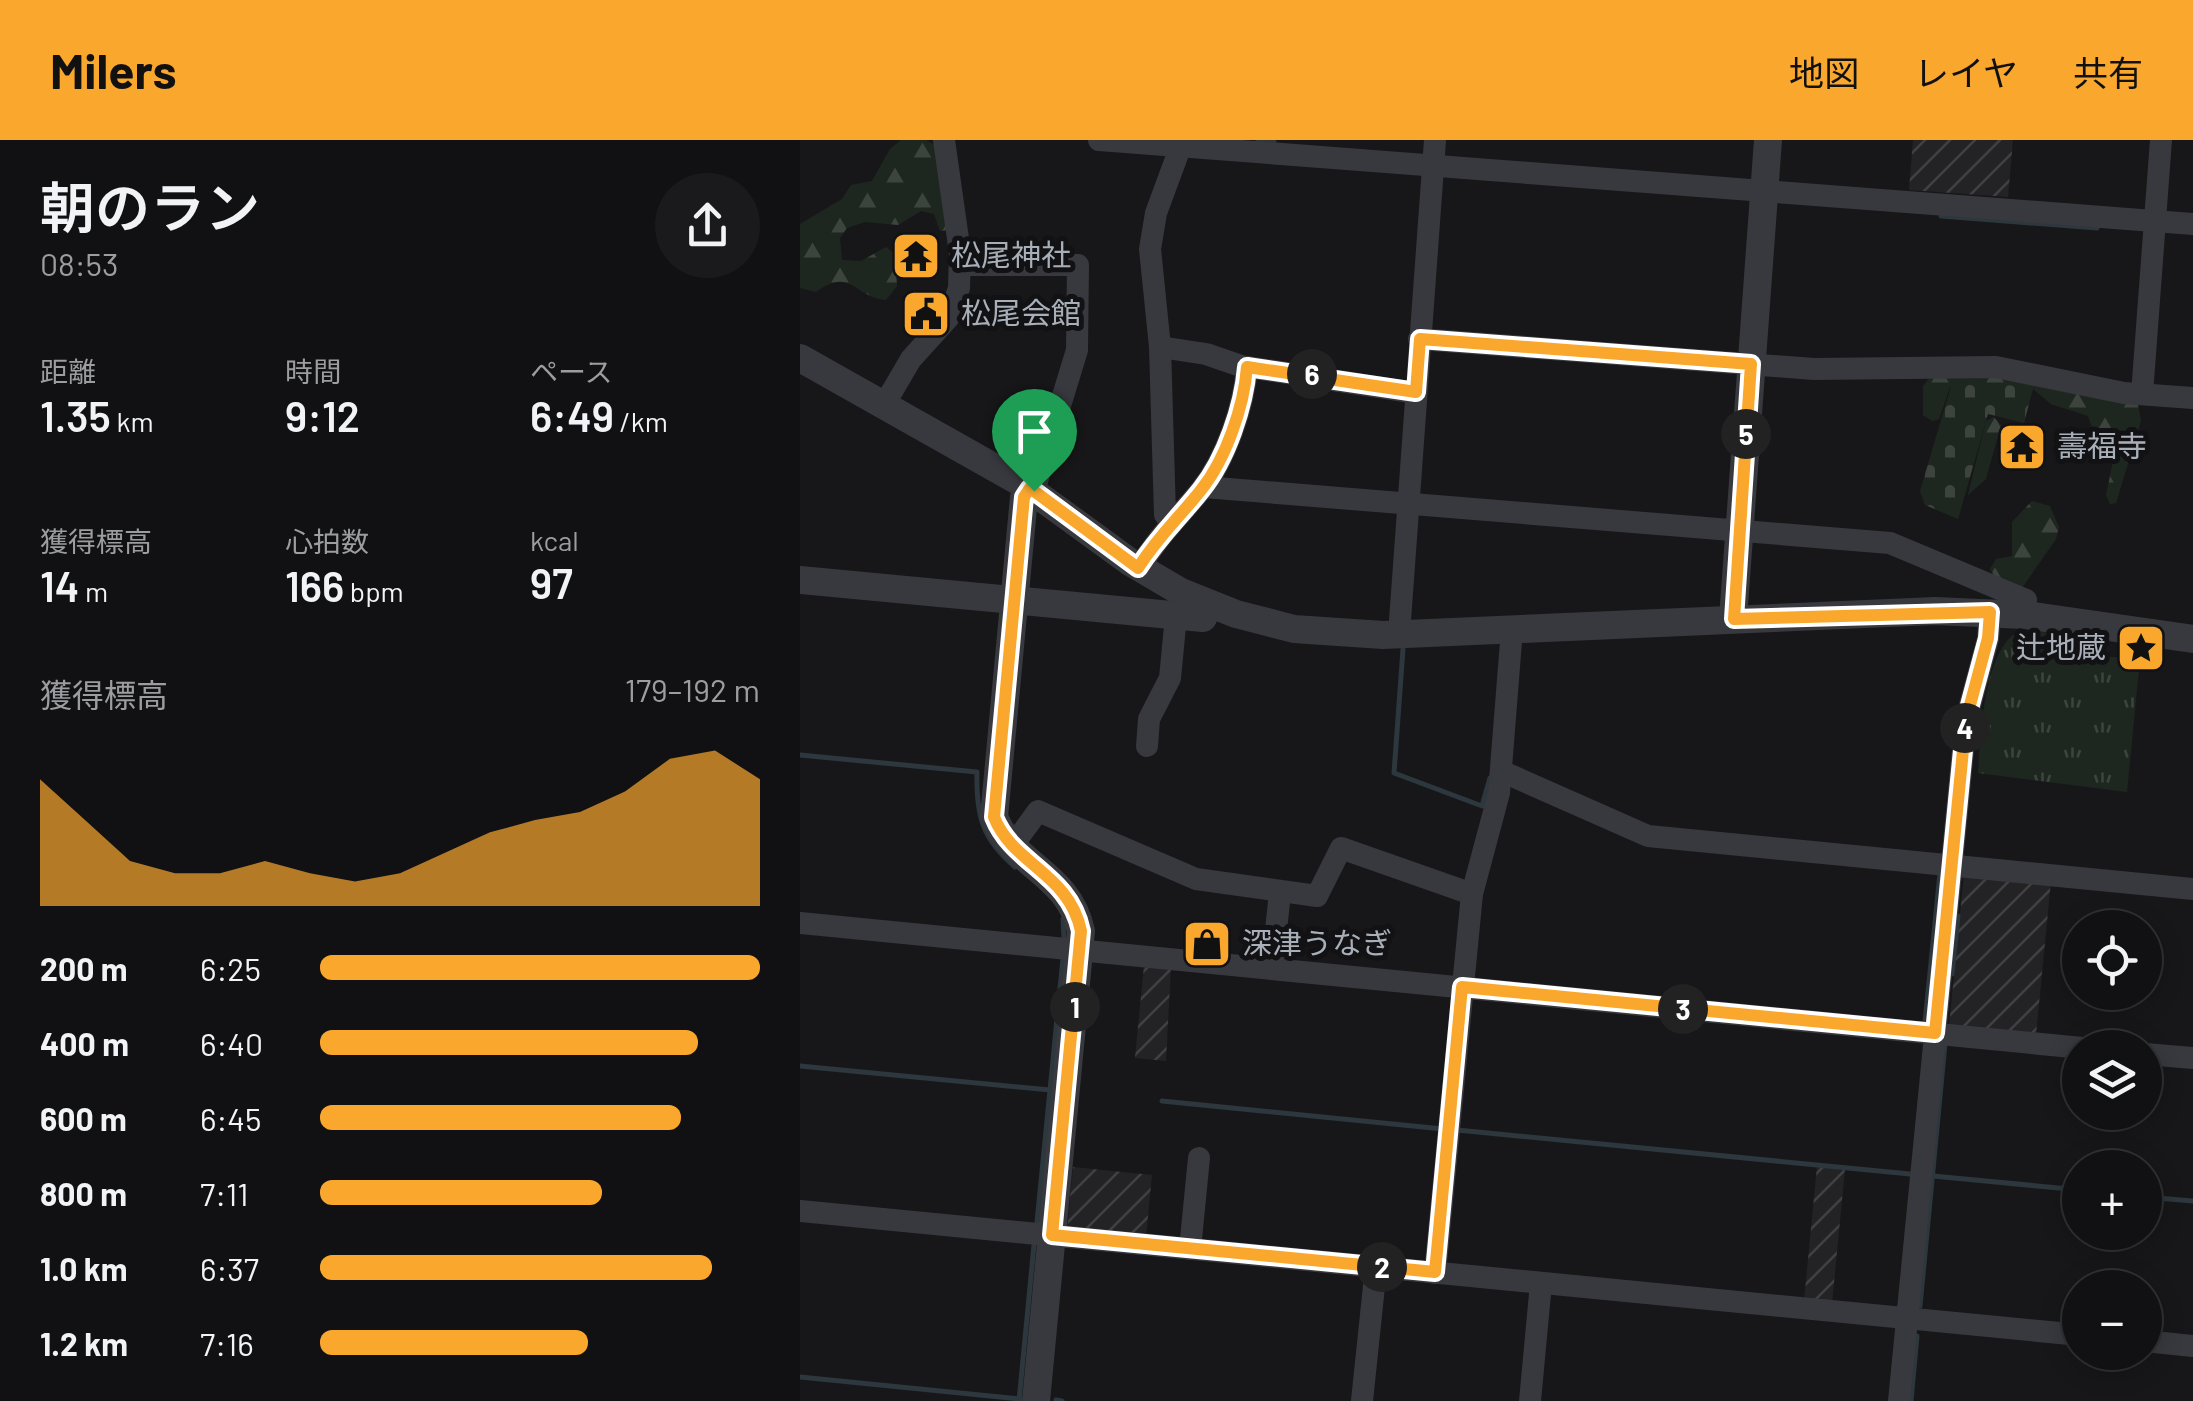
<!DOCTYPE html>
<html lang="ja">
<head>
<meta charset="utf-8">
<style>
	body { margin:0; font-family:Barlow,"Noto Sans JP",sans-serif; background:#1a1a1c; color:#f1f3f6; height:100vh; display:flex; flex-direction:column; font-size:38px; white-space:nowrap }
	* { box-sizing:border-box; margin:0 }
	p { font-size:32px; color:#9c9da0 }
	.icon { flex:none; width:55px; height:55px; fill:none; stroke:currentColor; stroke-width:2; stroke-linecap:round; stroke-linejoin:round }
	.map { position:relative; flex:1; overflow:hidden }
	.sheet { display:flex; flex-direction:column; background:#111113; width:800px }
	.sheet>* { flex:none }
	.tools { position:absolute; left:1262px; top:770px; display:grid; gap:20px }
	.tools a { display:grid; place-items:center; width:100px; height:100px; border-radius:50%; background:#111113; box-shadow:0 5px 25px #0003,0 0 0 2px #303133; font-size:50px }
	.pin { position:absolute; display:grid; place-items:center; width:85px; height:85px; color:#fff; margin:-102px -42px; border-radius:50% 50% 50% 0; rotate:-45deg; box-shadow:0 0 10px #0007 }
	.pin .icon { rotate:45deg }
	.km { position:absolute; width:50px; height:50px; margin:-25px; border-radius:50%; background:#222; color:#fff; font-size:28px; line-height:50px; text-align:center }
	.round { display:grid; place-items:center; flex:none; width:105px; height:105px; border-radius:52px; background:#1a1a1c }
	.head { display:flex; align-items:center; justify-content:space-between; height:170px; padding:0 40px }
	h1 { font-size:55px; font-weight:600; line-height:75px }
	.stats { display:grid; grid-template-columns:repeat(3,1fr); gap:15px; height:170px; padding:10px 40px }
	.stats div { display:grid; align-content:center }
	.stats b { font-size:42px; font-weight:600 }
	.stats small { font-size:28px; font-weight:400 }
	.stats p { font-size:28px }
	.chart { height:280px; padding:20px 40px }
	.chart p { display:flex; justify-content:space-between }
	.chart svg { width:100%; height:180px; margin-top:10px; fill:#faa72e; opacity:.7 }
	ul { padding:0 40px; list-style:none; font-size:32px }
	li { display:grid; grid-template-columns:160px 120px 1fr; align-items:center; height:75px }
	li i { height:25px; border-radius:12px; background:#faa72e }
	header { display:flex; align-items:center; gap:60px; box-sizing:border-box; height:140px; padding:0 50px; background:#faa72e; color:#111 }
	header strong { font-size:48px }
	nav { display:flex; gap:55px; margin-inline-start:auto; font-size:35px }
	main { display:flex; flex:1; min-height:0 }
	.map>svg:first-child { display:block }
	.industrial { fill:url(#industrial-furrows) }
	.forest { fill:url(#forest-firs) }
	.cemetery { fill:url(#cemetery-stones) }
	.park { fill:url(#park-tufts) }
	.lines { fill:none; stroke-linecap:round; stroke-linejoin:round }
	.stream { stroke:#2c373e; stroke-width:5 }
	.minor { stroke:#38393e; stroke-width:22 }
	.tertiary { stroke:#38393e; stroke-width:28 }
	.route-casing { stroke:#fff; stroke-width:20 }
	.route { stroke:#faa72e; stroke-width:12 }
	.labels { text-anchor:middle; stroke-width:10; stroke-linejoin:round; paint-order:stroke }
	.poi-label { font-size:30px; fill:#a8afb9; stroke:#121214; text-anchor:start }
</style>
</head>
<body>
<header>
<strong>Milers</strong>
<nav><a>地図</a><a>レイヤ</a><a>共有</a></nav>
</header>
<main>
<section class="sheet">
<div class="head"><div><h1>朝のラン</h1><p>08:53</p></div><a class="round"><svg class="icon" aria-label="share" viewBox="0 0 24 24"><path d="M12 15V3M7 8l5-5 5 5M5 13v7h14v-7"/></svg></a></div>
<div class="stats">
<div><p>距離</p><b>1.35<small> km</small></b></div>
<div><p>時間</p><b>9:12</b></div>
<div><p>ペース</p><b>6:49<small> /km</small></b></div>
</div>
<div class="stats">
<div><p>獲得標高</p><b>14<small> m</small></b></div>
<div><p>心拍数</p><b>166<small> bpm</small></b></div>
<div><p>kcal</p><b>97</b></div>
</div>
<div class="chart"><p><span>獲得標高</span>179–192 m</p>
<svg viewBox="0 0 160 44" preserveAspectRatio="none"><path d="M0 44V13L10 23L20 33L30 36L40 36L50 33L60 36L70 38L80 36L90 31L100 26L110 23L120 21L130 16L140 8L150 6L160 13V44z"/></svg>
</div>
<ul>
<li><b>200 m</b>6:25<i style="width:100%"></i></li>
<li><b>400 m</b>6:40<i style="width:86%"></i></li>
<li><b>600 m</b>6:45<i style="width:82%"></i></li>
<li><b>800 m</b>7:11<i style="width:64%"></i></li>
<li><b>1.0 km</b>6:37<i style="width:89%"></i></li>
<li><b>1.2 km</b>7:16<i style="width:61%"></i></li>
</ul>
</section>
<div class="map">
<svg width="1393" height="1261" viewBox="0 0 1393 1261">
	<defs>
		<pattern id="industrial-furrows" width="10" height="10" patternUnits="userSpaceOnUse" patternTransform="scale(2.5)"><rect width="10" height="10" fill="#232326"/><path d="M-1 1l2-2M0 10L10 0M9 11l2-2" fill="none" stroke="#404043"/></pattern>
		<pattern id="forest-firs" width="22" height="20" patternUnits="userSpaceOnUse" patternTransform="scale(2.5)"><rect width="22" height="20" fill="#1e271f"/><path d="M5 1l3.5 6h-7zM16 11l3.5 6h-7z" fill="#3c443d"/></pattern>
		<pattern id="cemetery-stones" width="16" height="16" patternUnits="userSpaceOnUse" patternTransform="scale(2.5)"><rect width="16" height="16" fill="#1e271f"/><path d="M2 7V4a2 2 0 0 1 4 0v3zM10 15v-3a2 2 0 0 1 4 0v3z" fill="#3c443d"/></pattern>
		<pattern id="park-tufts" width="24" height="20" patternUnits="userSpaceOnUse" patternTransform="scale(2.5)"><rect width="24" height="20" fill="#1e271f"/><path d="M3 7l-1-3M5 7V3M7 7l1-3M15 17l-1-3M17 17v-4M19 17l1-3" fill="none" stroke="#3c443d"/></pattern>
	</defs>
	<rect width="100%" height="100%" fill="#171719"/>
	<!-- industrial -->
	<g class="industrial">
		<path d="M 1113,0 L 1213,0 L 1208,57 L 1109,50 Z"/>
		<path d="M 1164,733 L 1251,741 L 1236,895 L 1149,886 Z"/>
		<path d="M 344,825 L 371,827 L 366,921 L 335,918 Z"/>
		<path d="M 1017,1026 L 1045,1029 L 1032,1164 L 1004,1161 Z"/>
		<path d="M 273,1027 L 352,1035 L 346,1097 L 267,1090 Z"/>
	</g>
	<!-- forest -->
	<g class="forest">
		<path d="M 101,0 L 126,0 L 138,7 L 150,90 L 140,91 L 134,74 L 121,71 L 98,85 L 65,82 L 47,88 L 40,98 L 42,120 L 61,121 L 86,107 L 95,114 L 97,146 L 86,160 C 54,158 52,126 16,152 L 0,148 L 0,84 L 42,59 L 51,45 L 72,41 L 90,9 Z"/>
		<path d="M 1196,234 L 1338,265 L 1341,281 L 1316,363 L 1310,364 L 1306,355 L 1317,302 L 1294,293 L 1288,276 L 1251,264 L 1233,249 L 1150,247 L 1139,279 L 1132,281 L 1123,275 L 1123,246 L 1131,236 Z"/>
		<path d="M 1194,277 L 1201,285 L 1186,339 L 1168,355 L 1186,281 Z"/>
		<path d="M 1232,361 L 1250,366 L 1259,387 L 1256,399 L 1222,448 L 1195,437 L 1190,429 L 1196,419 L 1212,416 L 1212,382 Z"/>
	</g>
	<!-- cemetery -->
	<path class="cemetery" d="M 1152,243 L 1195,243 L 1233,249 L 1224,283 L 1188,274 L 1158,379 L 1125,365 L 1120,351 Z"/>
	<!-- park -->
	<path class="park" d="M 1217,492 L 1261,493 L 1260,513 L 1340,519 L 1327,652 L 1178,633 C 1181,595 1183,514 1217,492 Z"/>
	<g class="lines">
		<!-- stream -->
		<g class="stream">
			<path d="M 458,1 L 474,2"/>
			<path d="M 1141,76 L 1297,88"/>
			<path d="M 603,509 L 594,633 L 682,666 L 690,638"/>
			<path d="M 0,615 L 177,632 C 176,676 182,699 215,727"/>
			<path d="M 263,779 L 264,799"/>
			<path d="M 1152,834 L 1158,776"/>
			<path d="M 1125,882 L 1140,733"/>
			<path d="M 0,926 L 250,950"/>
			<path d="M 362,961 L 643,989"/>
			<path d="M 657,990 L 1110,1034"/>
			<path d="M 1133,1036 L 1280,1050"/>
			<path d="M 1345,1057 L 1393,1061"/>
			<path d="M 237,1082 L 263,818"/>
			<path d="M 1120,1166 L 1145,904"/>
			<path d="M 0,1237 L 220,1259"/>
			<path d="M 256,1260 L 262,1261"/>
			<path d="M 219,1261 L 234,1105"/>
			<path d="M 1111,1261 L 1117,1196"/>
		</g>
		<!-- minor -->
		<g class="minor">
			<path d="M 299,0 L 1393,84"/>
			<path d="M 161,125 L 278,125 L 277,210 L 234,351"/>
			<path d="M 619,199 L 1014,229 L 1196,227 L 1324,253 L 1393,258"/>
			<path d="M 360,207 L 406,214 L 441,226 L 616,253"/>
			<path d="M 1342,254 L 1361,0"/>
			<path d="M 84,265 L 111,219 L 149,177 L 159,148 L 160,113 L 144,0"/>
			<path d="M 404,347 L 1090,403 L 1226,460 L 1225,475"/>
			<path d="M 370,380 L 365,375 L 360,207 L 350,109 L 356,73 L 383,0"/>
			<path d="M 339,428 C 360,394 377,379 401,350 C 426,319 444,266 447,227"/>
			<path d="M 599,494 L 635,0"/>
			<path d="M 347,606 L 349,579 L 370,538 L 376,476"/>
			<path d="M 701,631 L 848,696 L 1393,749"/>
			<path d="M 213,705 L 238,671 L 396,739 L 517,756 L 541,708 L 672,754"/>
			<path d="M 0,783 L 1282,908"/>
			<path d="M 472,829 L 480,752"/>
			<path d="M 1345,914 L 1393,918"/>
			<path d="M 0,1071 L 1280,1195"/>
			<path d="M 390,1109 L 399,1018"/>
			<path d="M 635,1133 L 672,754 L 699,653 L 712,489"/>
			<path d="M 1345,1201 L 1393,1206"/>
			<path d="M 562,1261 L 576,1127"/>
			<path d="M 730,1261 L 741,1143"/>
			<path d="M 1099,1261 L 1166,580 L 1188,499 L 1190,472"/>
		</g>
		<!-- tertiary -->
		<g class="tertiary">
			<path d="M 0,218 L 220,342 L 330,422 L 381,452 L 436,474 L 494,489 L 583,495 L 1135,471 L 1225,475 L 1393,499"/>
			<path d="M 230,348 L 224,357 L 194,677 C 213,726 269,733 281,791 L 236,1261"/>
			<path d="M 0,440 L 403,478 L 409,464"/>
			<path d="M 933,479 L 968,0"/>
		</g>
	</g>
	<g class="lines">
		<!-- route casing -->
		<g class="route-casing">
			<path id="route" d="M 620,199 L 951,224 L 934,479 L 1190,472 L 1188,498 L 1166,580 L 1135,893 L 662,847 L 635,1132 L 252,1095 L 281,791 C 269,733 213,725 194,677 L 224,357 L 230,348 L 234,351 L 338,428 C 360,394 378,379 401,350 C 426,319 444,266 447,227 L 616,252 Z"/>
		</g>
		<!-- route -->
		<use href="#route" class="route"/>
	</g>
	<!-- icons -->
	<defs>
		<g id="temple-square" transform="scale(2.5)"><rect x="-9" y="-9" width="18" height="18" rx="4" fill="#faa72e" stroke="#121214"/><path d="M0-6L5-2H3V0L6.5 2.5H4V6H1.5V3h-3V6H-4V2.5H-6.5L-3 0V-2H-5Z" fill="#111"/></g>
		<g id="civic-square" transform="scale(2.5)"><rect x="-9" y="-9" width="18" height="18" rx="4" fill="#faa72e" stroke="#121214"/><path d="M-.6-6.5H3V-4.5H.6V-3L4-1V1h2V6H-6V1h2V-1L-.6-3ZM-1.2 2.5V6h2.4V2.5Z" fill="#111"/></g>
		<g id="sight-square" transform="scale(2.5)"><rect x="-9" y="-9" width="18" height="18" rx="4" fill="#faa72e" stroke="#121214"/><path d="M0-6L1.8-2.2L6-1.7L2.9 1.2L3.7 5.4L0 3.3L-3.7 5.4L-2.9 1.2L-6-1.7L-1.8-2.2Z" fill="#111"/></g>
		<g id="shop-square" transform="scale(2.5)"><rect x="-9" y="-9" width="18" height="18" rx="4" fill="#faa72e" stroke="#121214"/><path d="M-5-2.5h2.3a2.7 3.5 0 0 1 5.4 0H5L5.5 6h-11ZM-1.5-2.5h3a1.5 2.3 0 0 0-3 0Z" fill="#111"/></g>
	</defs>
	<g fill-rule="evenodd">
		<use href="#temple-square" x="116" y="116"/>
		<use href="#civic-square" x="126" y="174"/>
		<use href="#temple-square" x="1222" y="307"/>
		<use href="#sight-square" x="1341" y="508"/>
		<use href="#shop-square" x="407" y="804"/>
	</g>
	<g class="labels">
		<!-- poi labels -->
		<g class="poi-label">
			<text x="151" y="126">松尾神社</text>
			<text x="161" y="184">松尾会館</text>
			<text x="1257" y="317">壽福寺</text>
			<text x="1306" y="518" text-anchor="end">辻地蔵</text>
			<text x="442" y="814">深津うなぎ</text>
		</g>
	</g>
</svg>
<div class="tools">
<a><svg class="icon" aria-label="locate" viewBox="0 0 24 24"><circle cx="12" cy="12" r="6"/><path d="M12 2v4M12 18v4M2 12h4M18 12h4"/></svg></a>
<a><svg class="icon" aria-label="layers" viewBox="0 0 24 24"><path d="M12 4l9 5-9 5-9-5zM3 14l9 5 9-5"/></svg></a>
<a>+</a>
<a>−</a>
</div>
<div class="pin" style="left:234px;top:351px;background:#1e9e55"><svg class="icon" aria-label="arrive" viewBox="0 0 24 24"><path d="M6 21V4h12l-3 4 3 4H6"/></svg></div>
<b class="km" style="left:275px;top:867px">1</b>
<b class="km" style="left:582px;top:1127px">2</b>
<b class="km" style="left:883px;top:869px">3</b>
<b class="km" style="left:1165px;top:588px">4</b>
<b class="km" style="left:946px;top:294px">5</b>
<b class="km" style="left:512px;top:234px">6</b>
</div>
</main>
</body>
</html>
